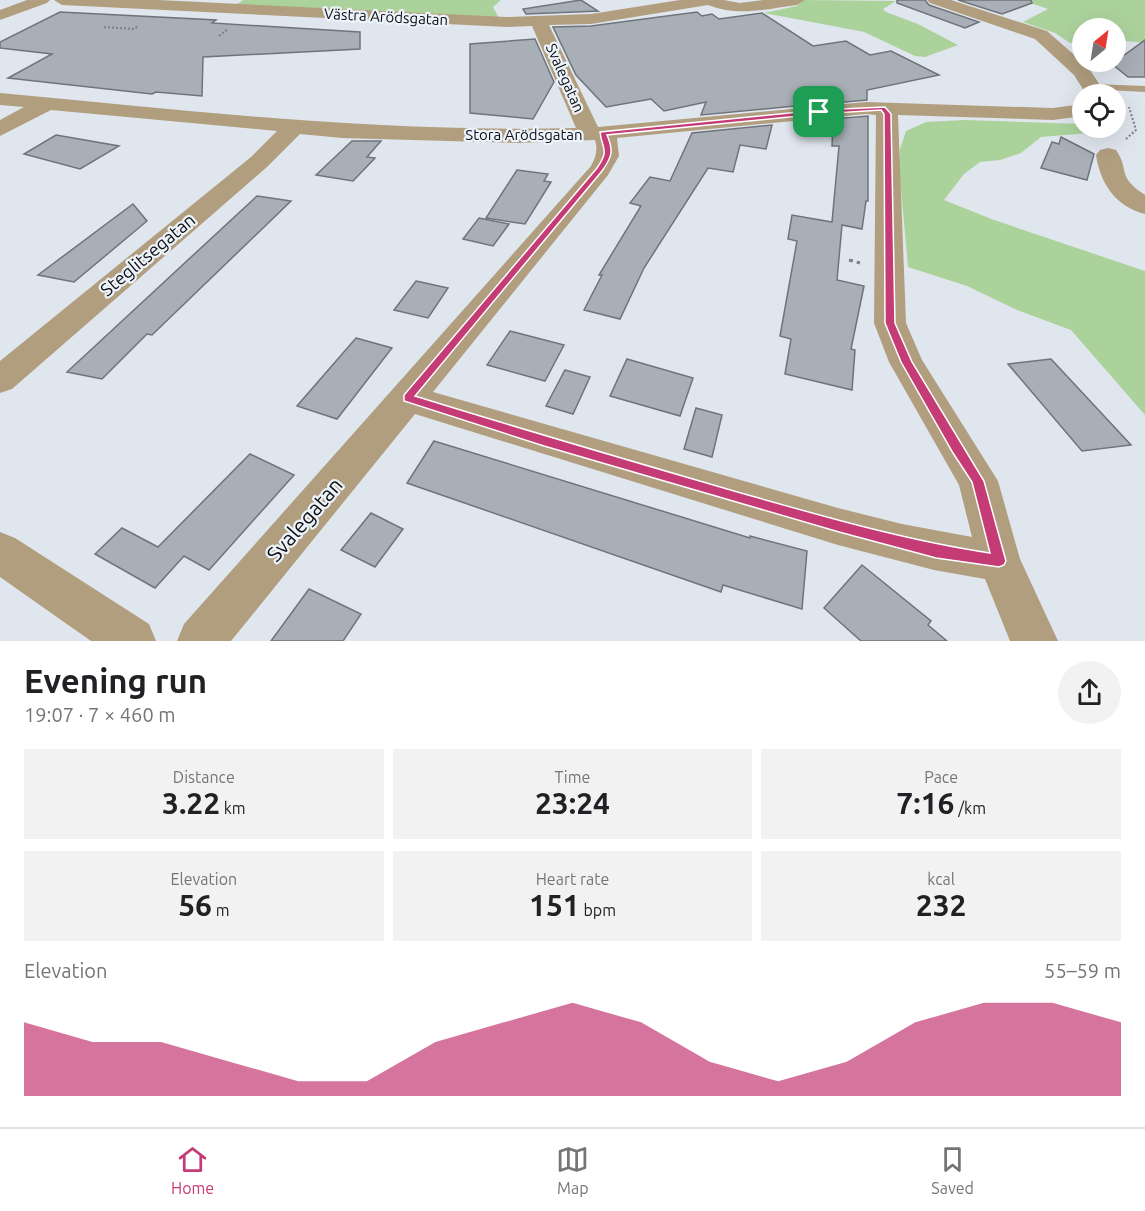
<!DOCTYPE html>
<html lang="en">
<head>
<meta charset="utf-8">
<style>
	body { margin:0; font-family:Ubuntu,sans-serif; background:#f2f2f2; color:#202124; height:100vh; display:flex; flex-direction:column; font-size:22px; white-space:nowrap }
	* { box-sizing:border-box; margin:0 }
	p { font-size:20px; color:#757577 }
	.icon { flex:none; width:33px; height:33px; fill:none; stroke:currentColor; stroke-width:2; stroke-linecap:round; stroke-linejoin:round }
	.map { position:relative; height:641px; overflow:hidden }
	.details { display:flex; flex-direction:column; background:#fff; flex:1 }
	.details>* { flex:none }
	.needle { width:39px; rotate:30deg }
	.controls { position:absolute; left:1072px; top:18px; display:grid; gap:12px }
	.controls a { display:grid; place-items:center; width:54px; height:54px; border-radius:50%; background:#fff; box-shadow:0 6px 24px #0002; font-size:30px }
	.pin { position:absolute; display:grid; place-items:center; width:51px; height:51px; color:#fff; margin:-26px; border-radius:12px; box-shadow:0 3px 9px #0006 }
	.round { display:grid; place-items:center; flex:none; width:63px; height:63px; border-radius:32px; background:#f2f2f2 }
	.head { display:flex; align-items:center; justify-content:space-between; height:102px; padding:0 24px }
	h1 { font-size:33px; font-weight:600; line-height:45px }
	.stats { display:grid; grid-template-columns:repeat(3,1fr); gap:9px; height:102px; padding:6px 24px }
	.stats div { display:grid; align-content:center; border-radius:0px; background:#f2f2f2; text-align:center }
	.stats b { font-size:30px; font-weight:600 }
	.stats small { font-size:16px; font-weight:400 }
	.stats p { font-size:16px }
	.chart { height:168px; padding:12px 24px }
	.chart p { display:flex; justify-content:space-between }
	.chart svg { width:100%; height:108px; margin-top:6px; fill:#c43b76; opacity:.7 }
	.tabs { display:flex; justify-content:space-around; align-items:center; height:84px; border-top:2px solid #e0e0e0; background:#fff; font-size:16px; color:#757577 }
	.tabs a { display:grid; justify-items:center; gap:3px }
	.tabs .on { color:#c43b76 }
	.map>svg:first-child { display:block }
	.green { fill:#acd29c }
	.building { fill:#a9afb7; stroke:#6f747b; stroke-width:1.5 }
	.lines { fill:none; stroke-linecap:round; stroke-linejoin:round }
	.path-far1 { stroke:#7c8086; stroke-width:2; stroke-dasharray:2 2; stroke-linecap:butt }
	.path { stroke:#7c8086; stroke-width:3; stroke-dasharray:4 4; stroke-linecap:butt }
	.lane { fill:#b19e7f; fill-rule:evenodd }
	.street { fill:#b19e7f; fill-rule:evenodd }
	.route { fill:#c43b76; stroke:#fff; stroke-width:1.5; fill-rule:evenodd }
	.labels { text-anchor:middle; stroke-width:4.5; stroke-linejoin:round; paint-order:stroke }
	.far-street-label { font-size:15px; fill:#0c0e10; stroke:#edf3fb }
	.street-label { font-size:18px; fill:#0c0e10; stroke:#edf3fb }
	.near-street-label { font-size:21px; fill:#0c0e10; stroke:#edf3fb }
</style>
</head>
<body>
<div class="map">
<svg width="1145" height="641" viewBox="0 0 1145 641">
	<rect width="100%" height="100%" fill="#e0e6ee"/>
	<!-- green -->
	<g class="green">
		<path d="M 243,0 L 501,0 L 493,7 L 499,18 L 233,7 Z"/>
		<path d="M 803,0 L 896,1 L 883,9 L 886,12 L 918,24 L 958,45 L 925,57 L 915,56 L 864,32 L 764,13 L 797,6 Z"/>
		<path d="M 1022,0 L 1145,0 L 1145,43 L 1116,40 L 1116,28 L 1083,28 L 1083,40 L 1070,43 L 1055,33 L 1023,22 L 1048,9 Z"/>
		<path d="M 964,120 L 1083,124 L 1083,128 L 1095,128 L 1089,133 L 1041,137 L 1021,153 L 1000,160 L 980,162 L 964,174 L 944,200 L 994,220 L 1145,271 L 1145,415 L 1071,330 L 1017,310 L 967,286 L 908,267 L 899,168 L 900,149 L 906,131 L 926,122 Z"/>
	</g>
	<!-- building -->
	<g class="building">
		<path d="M 581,0 L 598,11 L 526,14 L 523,9 Z"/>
		<path d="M 897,0 L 925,0 L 929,5 L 979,22 L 965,28 L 897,3 Z"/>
		<path d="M 958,0 L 1031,0 L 1032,3 L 1002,14 Z"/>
		<path d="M 60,12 L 216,20 L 212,23 L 360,32 L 360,49 L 203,57 L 202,96 L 156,92 L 152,94 L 8,78 L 52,54 L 0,48 L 0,42 Z"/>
		<path d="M 697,12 L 702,16 L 712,14 L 719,19 L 762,13 L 813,46 L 846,41 L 870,55 L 891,51 L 939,75 L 867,90 L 867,100 L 834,103 L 834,97 L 795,106 L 701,115 L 706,102 L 664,111 L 651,99 L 606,107 L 576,75 L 553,27 L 591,26 Z"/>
		<path d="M 535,39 L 554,82 L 533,119 L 470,113 L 470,44 Z"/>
		<path d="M 1145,40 L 1145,77 L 1128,77 L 1112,64 Z"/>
		<path d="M 868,116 L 868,201 L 866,201 L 862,229 L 842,225 L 837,280 L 864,286 L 851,349 L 855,350 L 852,390 L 785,374 L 791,339 L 780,336 L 797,241 L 788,239 L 792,215 L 832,222 L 839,146 L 832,146 L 833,119 Z"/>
		<path d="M 772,125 L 766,149 L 740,145 L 733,172 L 708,168 L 644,268 L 620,319 L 584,310 L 602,275 L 599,275 L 641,206 L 630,203 L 650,177 L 670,181 L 692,133 Z"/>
		<path d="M 56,135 L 119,146 L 80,169 L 24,154 Z"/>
		<path d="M 1061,137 L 1094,154 L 1087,180 L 1041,168 L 1052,142 L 1059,144 Z"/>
		<path d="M 352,141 L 381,141 L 367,157 L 375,158 L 353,181 L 316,175 Z"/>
		<path d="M 517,170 L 548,174 L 544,181 L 551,182 L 525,224 L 486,218 Z"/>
		<path d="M 257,196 L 291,201 L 152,335 L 147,334 L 102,379 L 67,372 Z"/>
		<path d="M 133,204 L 147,221 L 74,282 L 38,275 Z"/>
		<path d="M 479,218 L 509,224 L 493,246 L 463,239 Z"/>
		<path d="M 416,281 L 448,288 L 428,318 L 394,310 Z"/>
		<path d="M 510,331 L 564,345 L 545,381 L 487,365 Z"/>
		<path d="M 356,338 L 392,348 L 337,419 L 297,406 Z"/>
		<path d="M 627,359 L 693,378 L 680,416 L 610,396 Z"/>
		<path d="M 1051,359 L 1131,445 L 1082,451 L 1008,364 Z"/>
		<path d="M 565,370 L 590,377 L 573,414 L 546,406 Z"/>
		<path d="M 696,408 L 722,415 L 712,457 L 684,449 Z"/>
		<path d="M 434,441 L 750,538 L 750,536 L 807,551 L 802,609 L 723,585 L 721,592 L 407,483 Z"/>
		<path d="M 250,454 L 294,475 L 209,570 L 184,556 L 155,588 L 95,554 L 122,528 L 158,547 Z"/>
		<path d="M 371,513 L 403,529 L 375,567 L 341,550 Z"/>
		<path d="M 862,565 L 931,621 L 928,625 L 947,641 L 861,641 L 824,608 Z"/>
		<path d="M 309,589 L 361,614 L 343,641 L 271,641 Z"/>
	</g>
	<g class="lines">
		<!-- path-far1 -->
		<g class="path-far1">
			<path d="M 104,27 L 134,29 L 138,26"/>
			<path d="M 219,36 L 228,29"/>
			<path d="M 1126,139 L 1136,130 L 1129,107"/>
		</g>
		<!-- path -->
		<path class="path" d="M 849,260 L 860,263"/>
		<!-- lane -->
		<path class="lane" d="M 1093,84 L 1145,86 L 1145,92 L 1089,89 L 1089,85 Z"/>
		<!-- street -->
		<g class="street">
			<path d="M 27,0 L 50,0 L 47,3 L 0,20 L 0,10 Z"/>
			<path d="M 54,0 L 158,0 L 507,17 L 591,14 L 680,0 L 724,0 L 740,3 L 763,0 L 805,0 L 797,5 C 766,9 738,17 708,5 L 591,24 L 549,25 L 598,127 L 866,102 L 1053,108 L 1083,104 L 1083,116 L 1053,120 L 898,115 L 906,323 L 922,360 L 998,481 L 1020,559 L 1058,641 L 1010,641 L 985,579 L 934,570 L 838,545 L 415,414 L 231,641 L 177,641 L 184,624 L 591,166 C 596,157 598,150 595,140 L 518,143 L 342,138 L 300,134 L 267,167 L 12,389 L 0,393 L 0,361 L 251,157 L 277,131 L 51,110 L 0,136 L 0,120 L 24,107 L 0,105 L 0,93 C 192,111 383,133 576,128 L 532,26 L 507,27 L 62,5 ZM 866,114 L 876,115 L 874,323 L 889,362 L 959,485 L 972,537 L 902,524 L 838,508 L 433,392 L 608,175 L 619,156 L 617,138 Z"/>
			<path d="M 927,0 L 951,0 L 1047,31 L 1088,67 L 1106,94 L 1086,94 L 1074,75 L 1035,39 L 930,3 Z"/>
			<path d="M 1108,148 L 1116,150 C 1130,170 1116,176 1145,195 L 1145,214 C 1116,207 1100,183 1096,155 L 1100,150 Z"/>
			<path d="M 0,532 L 15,538 L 149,624 L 156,641 L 91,641 L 0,577 Z"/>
		</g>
	</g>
	<!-- route -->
	<path class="route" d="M 885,107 L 891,114 L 895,323 L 912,362 L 984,481 L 1006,561 L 1004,565 L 999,567 L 936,558 L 839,532 L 544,446 L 404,401 L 404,395 L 597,168 C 610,149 602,150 600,132 L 819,110 ZM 881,110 L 884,114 L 885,323 L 901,362 L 953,453 L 972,482 L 990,553 C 903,540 819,515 734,491 C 628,460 521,429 415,396 L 602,171 C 612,157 614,151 607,135 L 819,114 Z"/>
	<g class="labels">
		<!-- far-street labels -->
		<g class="far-street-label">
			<text transform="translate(386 17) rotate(3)" y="5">Västra Arödsgatan</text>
			<text transform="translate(565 78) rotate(66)" y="5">Svalegatan</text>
			<text x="524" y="140">Stora Arödsgatan</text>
		</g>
		<!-- street labels -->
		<g class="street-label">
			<text transform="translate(148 255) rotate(-40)" y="6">Steglitsegatan</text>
		</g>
		<!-- near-street labels -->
		<g class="near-street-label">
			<text transform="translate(305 520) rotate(-49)" y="7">Svalegatan</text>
		</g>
	</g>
</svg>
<div class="controls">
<a><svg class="needle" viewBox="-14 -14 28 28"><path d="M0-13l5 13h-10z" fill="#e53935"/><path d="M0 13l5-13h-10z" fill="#757577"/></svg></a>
<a><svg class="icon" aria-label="locate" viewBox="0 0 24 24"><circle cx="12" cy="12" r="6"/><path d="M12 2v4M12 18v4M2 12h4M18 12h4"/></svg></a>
</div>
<div class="pin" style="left:819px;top:112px;background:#1e9e55"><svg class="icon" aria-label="arrive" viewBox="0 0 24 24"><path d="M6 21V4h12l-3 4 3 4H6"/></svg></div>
</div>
<section class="details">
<div class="head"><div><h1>Evening run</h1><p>19:07 · 7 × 460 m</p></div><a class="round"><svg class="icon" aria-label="share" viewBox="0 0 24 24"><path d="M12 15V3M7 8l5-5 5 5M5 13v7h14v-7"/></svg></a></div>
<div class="stats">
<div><p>Distance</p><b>3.22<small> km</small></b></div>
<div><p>Time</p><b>23:24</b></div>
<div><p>Pace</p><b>7:16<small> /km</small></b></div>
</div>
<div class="stats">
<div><p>Elevation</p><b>56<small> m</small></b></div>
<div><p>Heart rate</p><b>151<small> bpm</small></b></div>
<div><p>kcal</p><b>232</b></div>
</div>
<div class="chart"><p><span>Elevation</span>55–59 m</p>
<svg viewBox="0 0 160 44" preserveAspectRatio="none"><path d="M0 44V14L10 22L20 22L30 30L40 38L50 38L60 22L70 14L80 6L90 14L100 30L110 38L120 30L130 14L140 6L150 6L160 14V44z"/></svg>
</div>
</section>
<nav class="tabs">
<a class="on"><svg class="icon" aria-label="home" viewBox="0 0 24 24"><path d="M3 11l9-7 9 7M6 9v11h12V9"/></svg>Home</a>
<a><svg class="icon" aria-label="map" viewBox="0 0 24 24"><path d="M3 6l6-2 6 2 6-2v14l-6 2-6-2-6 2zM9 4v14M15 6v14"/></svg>Map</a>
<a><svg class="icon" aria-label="saved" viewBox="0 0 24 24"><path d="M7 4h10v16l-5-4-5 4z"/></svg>Saved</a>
</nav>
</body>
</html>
